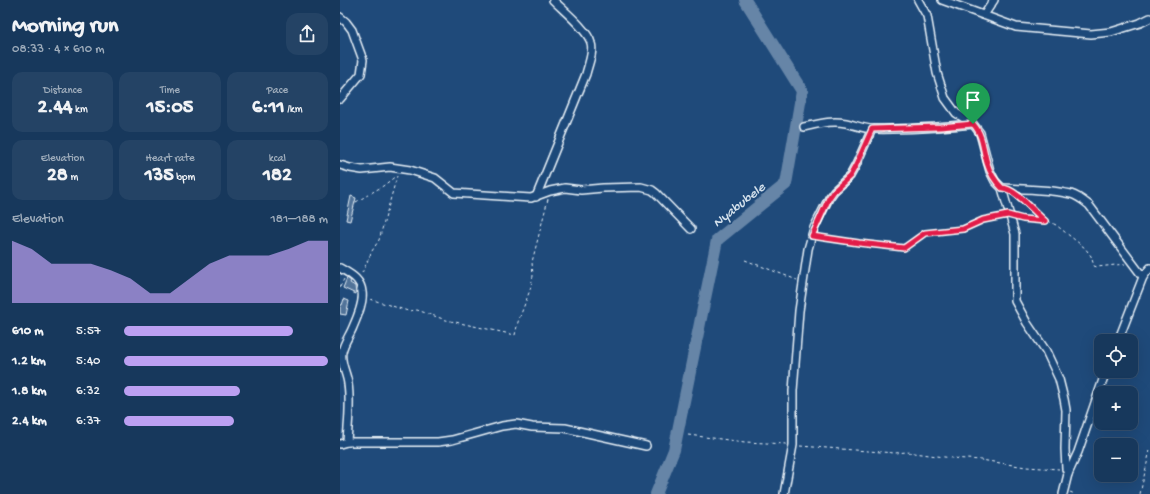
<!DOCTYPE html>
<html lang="en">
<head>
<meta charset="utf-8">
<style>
	body { margin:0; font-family:"Gochi Hand",sans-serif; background:#244365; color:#f1f3f6; height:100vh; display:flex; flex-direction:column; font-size:15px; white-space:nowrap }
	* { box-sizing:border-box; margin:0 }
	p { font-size:13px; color:#9eacbb }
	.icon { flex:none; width:22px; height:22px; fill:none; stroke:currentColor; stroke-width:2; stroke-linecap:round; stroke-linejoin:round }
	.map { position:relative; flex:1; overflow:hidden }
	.drawer { display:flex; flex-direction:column; background:#17385c; width:340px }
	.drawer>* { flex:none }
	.controls { position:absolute; left:754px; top:334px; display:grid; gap:8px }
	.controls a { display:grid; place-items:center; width:44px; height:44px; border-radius:8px; background:#17385c; box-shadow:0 4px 16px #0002,0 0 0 1px #365272; font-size:20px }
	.pin { position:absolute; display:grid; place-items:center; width:34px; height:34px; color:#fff; margin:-41px -17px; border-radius:50% 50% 50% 0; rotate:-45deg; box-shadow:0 0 4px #0007 }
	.pin .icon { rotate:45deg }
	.round { display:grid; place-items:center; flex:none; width:42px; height:42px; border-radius:12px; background:#244365 }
	.overview { display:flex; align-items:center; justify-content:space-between; height:68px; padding:0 12px }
	h1 { font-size:22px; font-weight:800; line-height:30px }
	.metrics { display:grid; grid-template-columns:repeat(3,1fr); gap:6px; height:68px; padding:4px 12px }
	.metrics div { display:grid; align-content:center; border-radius:10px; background:#244365; text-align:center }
	.metrics b { font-size:20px; font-weight:800 }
	.metrics small { font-size:11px; font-weight:400 }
	.metrics p { font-size:11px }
	.chart { height:112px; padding:8px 12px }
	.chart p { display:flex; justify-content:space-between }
	.chart svg { width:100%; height:72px; margin-top:4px; fill:#bca0f2; opacity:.7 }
	ul { padding:0 12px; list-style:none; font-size:13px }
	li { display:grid; grid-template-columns:64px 48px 1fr; align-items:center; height:30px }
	li i { height:10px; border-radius:5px; background:#bca0f2 }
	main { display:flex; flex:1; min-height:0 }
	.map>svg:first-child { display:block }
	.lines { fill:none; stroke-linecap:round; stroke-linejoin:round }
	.river { stroke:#6685a7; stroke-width:12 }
	.building { fill:#517399; stroke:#e8f1f8 }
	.street-casing { stroke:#e8f1f8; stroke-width:10 }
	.path { stroke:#e8f1f8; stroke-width:1; stroke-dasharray:3 3; stroke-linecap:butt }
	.street { stroke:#1f4a7a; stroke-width:7 }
	.route-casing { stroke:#fff; stroke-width:8 }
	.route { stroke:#e11d48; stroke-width:5 }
	.labels { text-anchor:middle; stroke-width:3.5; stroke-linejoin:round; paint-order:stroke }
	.water-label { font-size:14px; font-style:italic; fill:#d4e1ec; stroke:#1f4a7a }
</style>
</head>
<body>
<main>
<section class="drawer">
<div class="overview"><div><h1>Morning run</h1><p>08:33 · 4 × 610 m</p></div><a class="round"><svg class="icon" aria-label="share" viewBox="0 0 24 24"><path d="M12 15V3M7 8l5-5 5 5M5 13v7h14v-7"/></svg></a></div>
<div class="metrics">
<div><p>Distance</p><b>2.44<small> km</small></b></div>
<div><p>Time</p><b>15:05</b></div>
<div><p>Pace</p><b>6:11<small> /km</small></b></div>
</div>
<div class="metrics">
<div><p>Elevation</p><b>28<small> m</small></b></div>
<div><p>Heart rate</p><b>135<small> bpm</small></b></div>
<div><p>kcal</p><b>182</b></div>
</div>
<div class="chart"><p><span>Elevation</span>181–188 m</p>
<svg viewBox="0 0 160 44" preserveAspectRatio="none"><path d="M0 44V6L10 11L20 20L30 20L40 20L50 24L60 29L70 38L80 38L90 29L100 20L110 15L120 15L130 15L140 11L150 6L160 6V44z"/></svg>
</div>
<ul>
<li><b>610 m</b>5:57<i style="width:83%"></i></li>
<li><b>1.2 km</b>5:40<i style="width:100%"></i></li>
<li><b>1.8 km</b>6:32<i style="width:57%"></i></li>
<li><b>2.4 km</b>6:37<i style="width:54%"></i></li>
</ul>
</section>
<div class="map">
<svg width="810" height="494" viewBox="0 0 810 494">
	<rect width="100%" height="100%" fill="#1f4a7a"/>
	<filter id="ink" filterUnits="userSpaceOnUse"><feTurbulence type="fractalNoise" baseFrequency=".025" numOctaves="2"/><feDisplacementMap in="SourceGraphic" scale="8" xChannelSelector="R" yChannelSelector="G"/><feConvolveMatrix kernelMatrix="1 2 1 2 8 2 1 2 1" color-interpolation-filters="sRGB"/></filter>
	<g filter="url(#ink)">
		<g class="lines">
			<!-- river -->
			<path class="river" d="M 316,494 L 334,450 L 377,240 L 446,184 L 462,91 L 405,0"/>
		</g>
		<!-- building -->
		<g class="building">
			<path d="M 11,196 L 16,198 L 10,221 L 6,220 Z"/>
			<path d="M 7,278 L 11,281 L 10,283 L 15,286 L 16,294 L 3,288 Z"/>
			<path d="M 4,299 L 9,301 L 6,315 L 0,314 L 0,305 L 2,305 Z"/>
		</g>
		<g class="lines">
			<!-- street casing -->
			<g class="street-casing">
				<g id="street">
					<path d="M 578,0 L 587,16 L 597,73 L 605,98 L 616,113 L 633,124 L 640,133 L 650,171 L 655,181 L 662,188 L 675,234 L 675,301 L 687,323 L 706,351 L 719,379 L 724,399 L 726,410 L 725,449 L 726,469 L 728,474"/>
					<path d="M 602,0 L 676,27 L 751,34 L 771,32 L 800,23 L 810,18"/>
					<path d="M 644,15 L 654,0"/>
					<path d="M 0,17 L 6,22 L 12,30 L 23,60 L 21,74 L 0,99"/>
					<path d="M 464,127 C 478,124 491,120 506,123 C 515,125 524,129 533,129 C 566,130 600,127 633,124"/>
					<path d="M 0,165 L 10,168 L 22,170 L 50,167 L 70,170 L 95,178 L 114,193 L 191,198 L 210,191 L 225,188 L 241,190 L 263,188 L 301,187 L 312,190 L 316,193 L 351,229"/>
					<path d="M 662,188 C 684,189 708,189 731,194 C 738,196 744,201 749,205 L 803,277"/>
					<path d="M 196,197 L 246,74 C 248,65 254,52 251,43 C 248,30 223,10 213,0"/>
					<path d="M 0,268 C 10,274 21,279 22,292 C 24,302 17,318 13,327 C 10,335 4,342 2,352 C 0,364 7,373 8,384 C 11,404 8,423 7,442"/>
					<path d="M 778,341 L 803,277 L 810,268"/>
					<path d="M 0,444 L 7,442 L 98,442 L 112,440 L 162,426 L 176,424 L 192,427 L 225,428 L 306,446"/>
					<path d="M 444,494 L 453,445 L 453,391 L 459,311 L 468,249 L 474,228 L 489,198 L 494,191 L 510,176 L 516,165 L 532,129"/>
					<path d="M 723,494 L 728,474 L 738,452 L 766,371"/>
				</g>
			</g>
			<!-- path -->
			<g class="path">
				<path d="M 677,196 L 705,220"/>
				<path d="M 16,202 L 43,186 L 56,176"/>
				<path d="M 678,218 L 710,222 L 716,225 L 745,248 L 751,256 L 754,266 L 757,267 L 785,264"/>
				<path d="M 479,237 L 519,243 L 564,248 L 585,233 L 623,229 L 643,220 L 663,216"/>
				<path d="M 405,260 L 457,280"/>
				<path d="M 22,273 L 32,251 L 39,240 L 57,176"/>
				<path d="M 0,287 L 4,279"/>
				<path d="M 30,299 L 68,311 L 77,310 L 106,320 L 175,335 L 178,322 L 190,290 L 193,276 L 192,262 L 208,199"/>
				<path d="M 348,435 L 405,442 L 447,444"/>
				<path d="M 460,446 L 555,453 L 567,452 L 612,458 L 641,460 L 686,467 L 719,469"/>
				<path d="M 730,492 L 735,494"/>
				<path d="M 800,494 L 810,450"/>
			</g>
			<!-- street -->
			<use href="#street" class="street"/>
		</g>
	</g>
	<g class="lines" filter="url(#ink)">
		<!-- route casing -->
		<g class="route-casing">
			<path id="route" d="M 633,124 C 643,134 643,150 647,163 C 650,173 655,181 662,188 C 675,188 694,212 705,221 L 683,219 L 668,215 L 643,220 L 623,229 L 585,233 L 564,248 L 519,243 L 472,236 L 489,198 L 494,191 L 510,176 L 516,165 L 532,129 L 600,127 Z"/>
		</g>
		<!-- route -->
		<use href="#route" class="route"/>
	</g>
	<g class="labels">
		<!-- water labels -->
		<g class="water-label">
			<text transform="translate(398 204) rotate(-39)" y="5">Nyabubele</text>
		</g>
	</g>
</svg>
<div class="controls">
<a><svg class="icon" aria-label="locate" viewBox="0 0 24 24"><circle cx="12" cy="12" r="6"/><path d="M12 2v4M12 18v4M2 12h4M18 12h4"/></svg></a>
<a>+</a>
<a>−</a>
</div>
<div class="pin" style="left:633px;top:124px;background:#1e9e55"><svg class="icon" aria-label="arrive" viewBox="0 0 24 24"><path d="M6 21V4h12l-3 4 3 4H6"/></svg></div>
</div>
</main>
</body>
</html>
